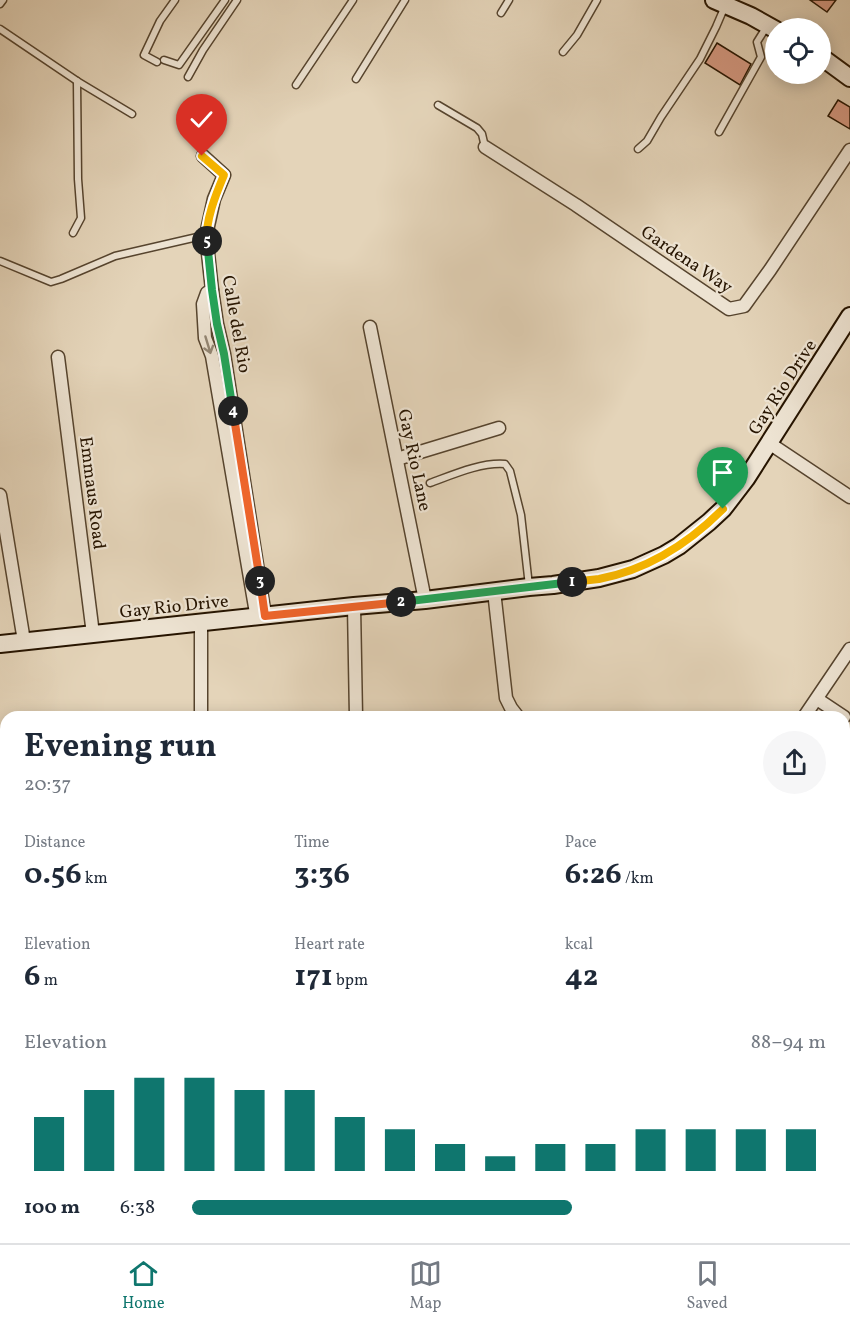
<!DOCTYPE html>
<html lang="en">
<head>
<meta charset="utf-8">
<style>
	body { margin:0; font-family:Vollkorn,serif; background:#f6f6f7; color:#1f2937; height:100vh; display:flex; flex-direction:column; font-size:22px; white-space:nowrap }
	* { box-sizing:border-box; margin:0 }
	p { font-size:20px; color:#747a83 }
	.icon { flex:none; width:33px; height:33px; fill:none; stroke:currentColor; stroke-width:2; stroke-linecap:round; stroke-linejoin:round }
	.map { position:relative; flex:1; overflow:hidden }
	.drawer { position:absolute; left:0px; top:711px; width:850px; height:532px; display:flex; flex-direction:column; background:#fff; border-radius:18px 18px 0 0; box-shadow:0 3px 15px #0003 }
	.drawer>* { flex:none }
	.buttons { position:absolute; left:765px; top:18px; display:grid; gap:12px }
	.buttons a { display:grid; place-items:center; width:66px; height:66px; border-radius:50%; background:#fff; box-shadow:0 3px 15px #0003; font-size:30px }
	.pin { position:absolute; display:grid; place-items:center; width:51px; height:51px; color:#fff; margin:-62px -26px; border-radius:50% 50% 50% 0; rotate:-45deg; box-shadow:0 0 6px #0007 }
	.pin .icon { rotate:45deg }
	.km { position:absolute; width:30px; height:30px; margin:-15px; border-radius:50%; background:#222; color:#fff; font-size:16px; line-height:30px; text-align:center }
	.round { display:grid; place-items:center; flex:none; width:63px; height:63px; border-radius:32px; background:#f6f6f7 }
	.head { display:flex; align-items:center; justify-content:space-between; height:102px; padding:0 24px }
	h1 { font-size:33px; font-weight:700; line-height:45px }
	.figures { display:grid; grid-template-columns:repeat(3,1fr); gap:9px; height:102px; padding:6px 24px }
	.figures div { display:grid; align-content:center }
	.figures b { font-size:30px; font-weight:700 }
	.figures small { font-size:16px; font-weight:400 }
	.figures p { font-size:16px }
	.chart { height:168px; padding:12px 24px }
	.chart p { display:flex; justify-content:space-between }
	.chart svg { width:100%; height:108px; margin-top:6px; stroke:#0f766e; stroke-width:6 }
	ul { padding:0 24px; list-style:none; font-size:20px }
	li { display:grid; grid-template-columns:96px 72px 1fr; align-items:center; height:45px }
	li i { height:15px; border-radius:8px; background:#0f766e }
	.tab-bar { display:flex; justify-content:space-around; align-items:center; height:84px; border-top:2px solid #e0e1e3; background:#fff; font-size:16px; color:#747a83 }
	.tab-bar a { display:grid; justify-items:center; gap:3px }
	.tab-bar .active { color:#0f766e }
	.map>svg:first-child { display:block }
	.green { fill:#b2bd91; stroke:#6c6848; stroke-width:1.5 }
	.building { fill:#d89b84; stroke:#261400; stroke-width:1.5 }
	.lines { fill:none; stroke-linecap:round; stroke-linejoin:round }
	.lane-casing { stroke:#56442e; stroke-width:9 }
	.street-casing { stroke:#56442e; stroke-width:15 }
	.secondary-casing { stroke:#261400; stroke-width:20 }
	.path { stroke:#261400; stroke-width:2; stroke-dasharray:1.5 3; stroke-linecap:butt }
	.lane { stroke:#ede3d2; stroke-width:6 }
	.street { stroke:#ede3d2; stroke-width:12 }
	.secondary { stroke:#ede3d2; stroke-width:16 }
	.oneway { stroke:#938674 }
	.split-1-casing { stroke:#fff; stroke-width:12 }
	.split-2-casing { stroke:#fff; stroke-width:12 }
	.split-3-casing { stroke:#fff; stroke-width:12 }
	.split-4-casing { stroke:#fff; stroke-width:12 }
	.split-5-casing { stroke:#fff; stroke-width:12 }
	.split-6-casing { stroke:#fff; stroke-width:12 }
	.split-1 { stroke:#f5b400; stroke-width:8 }
	.split-2 { stroke:#22a559; stroke-width:8 }
	.split-3 { stroke:#f0652b; stroke-width:8 }
	.split-4 { stroke:#f0652b; stroke-width:8 }
	.split-5 { stroke:#22a559; stroke-width:8 }
	.split-6 { stroke:#f5b400; stroke-width:8 }
	.labels { text-anchor:middle; stroke-width:4.5; stroke-linejoin:round; paint-order:stroke }
	.street-label { font-size:18px; fill:#261400; stroke:#ede3d2 }
</style>
</head>
<body>
<div class="map">
<svg width="850" height="1243" viewBox="0 0 850 1243">
	<rect width="100%" height="100%" fill="#e4d4b9"/>
	<filter id="stains"><feTurbulence type="fractalNoise" baseFrequency=".00333" numOctaves="4"/><feColorMatrix values="0 0 0 0 .2 0 0 0 0 .09 0 0 0 0 .02 0 0 0 .5 -.17"/></filter>
	<radialGradient id="worn" r=".72"><stop offset=".6" stop-color="#630" stop-opacity="0"/><stop offset="1" stop-color="#630" stop-opacity=".3"/></radialGradient>
	<!-- green -->
	<g class="green">
		<path d="M 845,918 L 850,922 L 850,974 L 845,982 Z"/>
		<path d="M 847,1093 L 850,1093 L 850,1133 L 845,1136 L 845,1095 Z"/>
		<path d="M 38,1238 L 697,1238 L 698,1243 L 6,1243 Z"/>
	</g>
	<!-- building -->
	<g class="building">
		<path d="M 810,0 L 836,0 L 827,12 Z"/>
		<path d="M 717,43 L 751,64 L 740,85 L 705,63 Z"/>
		<path d="M 838,100 L 850,107 L 850,129 L 828,116 Z"/>
	</g>
	<g class="lines">
		<!-- lane casing -->
		<g class="lane-casing">
			<g id="lane">
				<path d="M 0,4 L 3,0"/>
				<path d="M 501,13 L 509,0"/>
				<path d="M 0,29 L 77,81 L 132,114"/>
				<path d="M 563,52 L 577,35 L 597,0"/>
				<path d="M 164,60 L 179,65 L 225,0"/>
				<path d="M 157,62 L 144,55 L 160,21 L 175,0"/>
				<path d="M 188,77 L 203,50 L 237,0"/>
				<path d="M 356,79 L 405,0"/>
				<path d="M 296,85 L 353,0"/>
				<path d="M 438,105 L 477,128 L 482,134 L 485,147"/>
				<path d="M 719,132 L 761,57 L 757,42 L 767,26"/>
				<path d="M 638,149 L 647,141 L 661,117 L 700,59 L 716,27 L 725,6"/>
				<path d="M 73,233 L 81,218 L 78,179 L 77,81"/>
				<path d="M 0,261 L 51,282 L 61,279 L 115,256 L 206,235"/>
				<path d="M 430,483 C 452,475 481,462 505,464 L 510,471 L 521,515 L 529,586"/>
				<path d="M 844,1053 L 850,1051"/>
				<path d="M 844,1198 L 850,1195"/>
				<path d="M 785,1238 L 790,1243"/>
			</g>
		</g>
		<!-- street casing -->
		<g class="street-casing">
			<g id="street">
				<path d="M 485,147 L 576,205 L 729,309 L 744,306 L 770,270 L 850,150"/>
				<path d="M 203,156 L 224,175 L 214,199 L 206,235 L 212,290 L 217,324 L 224,354 L 265,616"/>
				<path d="M 212,290 L 207,293 L 203,304 L 205,338 L 212,356 L 219,397 L 256,613"/>
				<path d="M 370,327 L 425,600"/>
				<path d="M 58,357 L 93,634"/>
				<path d="M 769,443 L 850,497"/>
				<path d="M 397,459 L 499,428"/>
				<path d="M 0,495 L 24,641"/>
				<path d="M 494,591 L 506,698 L 511,708 L 518,717"/>
				<path d="M 354,606 L 356,717"/>
				<path d="M 817,699 L 844,717"/>
				<path d="M 201,717 L 201,623"/>
				<path d="M 804,717 L 850,649"/>
				<path d="M 0,850 L 6,851"/>
				<path d="M 0,1060 L 6,1064"/>
				<path d="M 0,1205 L 3,1204 L 6,1200"/>
			</g>
		</g>
		<!-- secondary casing -->
		<g class="secondary-casing">
			<g id="secondary">
				<path d="M 714,0 L 751,16 L 776,30"/>
				<path d="M 820,56 L 850,78"/>
				<path d="M 0,644 L 354,606 L 425,600 L 529,587 L 553,585 L 599,578 L 633,569 L 664,555 L 679,546 L 709,522 L 723,509 L 746,479 L 850,316"/>
			</g>
		</g>
		<!-- path -->
		<g class="path">
			<path d="M 293,1238 L 293,1243"/>
			<path d="M 340,1238 L 342,1243"/>
			<path d="M 434,1238 L 436,1243"/>
		</g>
		<!-- lane -->
		<use href="#lane" class="lane"/>
		<!-- street -->
		<use href="#street" class="street"/>
		<!-- secondary -->
		<use href="#secondary" class="secondary"/>
	</g>
	<!-- one-way arrows -->
	<defs><path id="oneway-shaft" d="M-6 0H5M1.5-3L5.5 0L1.5 3" fill="none" stroke-width="1.6" stroke-linecap="round" stroke-linejoin="round" transform="scale(1.5)"/></defs>
	<use class="oneway" href="#oneway-shaft" transform="translate(208 345) rotate(73)"/>
	<g class="lines">
		<!-- split-1 casing -->
		<g class="split-1-casing">
			<path id="split-1" d="M 572,582 C 581,581 590,580 599,579 C 647,570 689,543 723,509"/>
		</g>
		<!-- split-2 casing -->
		<g class="split-2-casing">
			<path id="split-2" d="M 401,602 L 572,582"/>
		</g>
		<!-- split-3 casing -->
		<g class="split-3-casing">
			<path id="split-3" d="M 260,581 L 265,616 L 401,602"/>
		</g>
		<!-- split-4 casing -->
		<g class="split-4-casing">
			<path id="split-4" d="M 233,411 L 260,581"/>
		</g>
		<!-- split-5 casing -->
		<g class="split-5-casing">
			<path id="split-5" d="M 207,241 L 212,290 L 217,324 L 224,354 L 233,411"/>
		</g>
		<!-- split-6 casing -->
		<g class="split-6-casing">
			<path id="split-6" d="M 202,156 L 224,175 C 216,194 205,221 207,241"/>
		</g>
		<!-- split-1 -->
		<use href="#split-1" class="split-1"/>
		<!-- split-2 -->
		<use href="#split-2" class="split-2"/>
		<!-- split-3 -->
		<use href="#split-3" class="split-3"/>
		<!-- split-4 -->
		<use href="#split-4" class="split-4"/>
		<!-- split-5 -->
		<use href="#split-5" class="split-5"/>
		<!-- split-6 -->
		<use href="#split-6" class="split-6"/>
	</g>
	<g class="labels">
		<!-- street labels -->
		<g class="street-label">
			<text transform="translate(687 259) rotate(34)" y="6">Gardena Way</text>
			<text transform="translate(237 324) rotate(80)" y="6">Calle del Rio</text>
			<text transform="translate(782 387) rotate(-57)" y="6">Gay Rio Drive</text>
			<text transform="translate(415 460) rotate(78)" y="6">Gay Rio Lane</text>
			<text transform="translate(93 493) rotate(83)" y="6">Emmaus Road</text>
			<text transform="translate(174 606) rotate(-6)" y="6">Gay Rio Drive</text>
		</g>
	</g>
	<rect width="100%" height="100%" filter="url(#stains)"/>
	<rect width="100%" height="100%" fill="url(#worn)"/>
</svg>
<div class="buttons">
<a><svg class="icon" aria-label="locate" viewBox="0 0 24 24"><circle cx="12" cy="12" r="6"/><path d="M12 2v4M12 18v4M2 12h4M18 12h4"/></svg></a>
</div>
<div class="pin" style="left:723px;top:509px;background:#1e9e55"><svg class="icon" aria-label="arrive" viewBox="0 0 24 24"><path d="M6 21V4h12l-3 4 3 4H6"/></svg></div>
<div class="pin" style="left:202px;top:156px;background:#d93025"><svg class="icon" aria-label="check" viewBox="0 0 24 24"><path d="M5 12l5 5 9-10"/></svg></div>
<b class="km" style="left:572px;top:582px">1</b>
<b class="km" style="left:401px;top:602px">2</b>
<b class="km" style="left:260px;top:581px">3</b>
<b class="km" style="left:233px;top:411px">4</b>
<b class="km" style="left:207px;top:241px">5</b>
<section class="drawer">
<div class="head"><div><h1>Evening run</h1><p>20:37</p></div><a class="round"><svg class="icon" aria-label="share" viewBox="0 0 24 24"><path d="M12 15V3M7 8l5-5 5 5M5 13v7h14v-7"/></svg></a></div>
<div class="figures">
<div><p>Distance</p><b>0.56<small> km</small></b></div>
<div><p>Time</p><b>3:36</b></div>
<div><p>Pace</p><b>6:26<small> /km</small></b></div>
</div>
<div class="figures">
<div><p>Elevation</p><b>6<small> m</small></b></div>
<div><p>Heart rate</p><b>171<small> bpm</small></b></div>
<div><p>kcal</p><b>42</b></div>
</div>
<div class="chart"><p><span>Elevation</span>88–94 m</p>
<svg viewBox="0 0 160 44" preserveAspectRatio="none"><path d="M5 44V22M15 44V11M25 44V6M35 44V6M45 44V11M55 44V11M65 44V22M75 44V27M85 44V33M95 44V38M105 44V33M115 44V33M125 44V27M135 44V27M145 44V27M155 44V27"/></svg>
</div>
<ul>
<li><b>100 m</b>6:38<i style="width:60%"></i></li>
</ul>
</section>
</div>
<nav class="tab-bar">
<a class="active"><svg class="icon" aria-label="home" viewBox="0 0 24 24"><path d="M3 11l9-7 9 7M6 9v11h12V9"/></svg>Home</a>
<a><svg class="icon" aria-label="map" viewBox="0 0 24 24"><path d="M3 6l6-2 6 2 6-2v14l-6 2-6-2-6 2zM9 4v14M15 6v14"/></svg>Map</a>
<a><svg class="icon" aria-label="saved" viewBox="0 0 24 24"><path d="M7 4h10v16l-5-4-5 4z"/></svg>Saved</a>
</nav>
</body>
</html>
